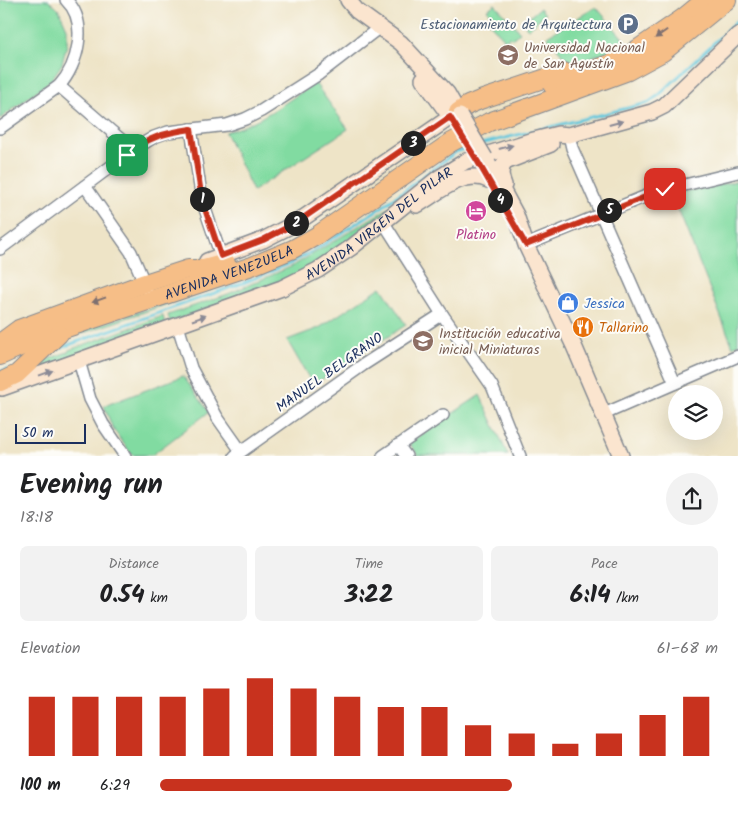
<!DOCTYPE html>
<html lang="en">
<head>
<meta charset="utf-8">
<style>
	body { margin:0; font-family:Kalam,sans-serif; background:#f2f2f2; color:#202124; height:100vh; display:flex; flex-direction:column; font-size:19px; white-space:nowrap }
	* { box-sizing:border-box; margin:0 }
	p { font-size:16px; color:#757577 }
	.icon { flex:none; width:28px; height:28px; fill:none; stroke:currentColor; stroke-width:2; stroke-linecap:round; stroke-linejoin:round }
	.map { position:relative; height:456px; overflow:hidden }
	.sheet { display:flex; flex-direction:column; background:#fff; flex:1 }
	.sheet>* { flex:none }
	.tools { position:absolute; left:668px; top:385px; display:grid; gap:10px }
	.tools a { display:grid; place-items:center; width:55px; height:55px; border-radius:50%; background:#fff; box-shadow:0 5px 20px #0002; font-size:25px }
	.scale { position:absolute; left:15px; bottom:12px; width:71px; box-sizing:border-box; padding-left:5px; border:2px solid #1b2f5e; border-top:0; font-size:14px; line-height:18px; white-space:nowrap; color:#1b2f5e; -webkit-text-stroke:4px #fdfcf7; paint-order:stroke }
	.pin { position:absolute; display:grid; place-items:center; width:42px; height:42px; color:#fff; margin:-21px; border-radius:10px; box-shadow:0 2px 8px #0006 }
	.km { position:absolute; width:25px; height:25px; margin:-12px; border-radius:50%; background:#222; color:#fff; font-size:14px; line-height:25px; text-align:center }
	.round { display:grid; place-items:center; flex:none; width:52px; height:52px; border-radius:26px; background:#f2f2f2 }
	.headline { display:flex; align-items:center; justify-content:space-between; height:85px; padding:0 20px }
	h1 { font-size:28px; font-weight:700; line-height:38px }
	.metrics { display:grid; grid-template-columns:repeat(3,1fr); gap:8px; height:85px; padding:5px 20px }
	.metrics div { display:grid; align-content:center; border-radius:8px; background:#f2f2f2; text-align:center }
	.metrics b { font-size:25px; font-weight:700 }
	.metrics small { font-size:14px; font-weight:400 }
	.metrics p { font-size:14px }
	.chart { height:140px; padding:10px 20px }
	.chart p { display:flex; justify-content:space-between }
	.chart svg { width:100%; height:90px; margin-top:5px; stroke:#c8321e; stroke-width:6 }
	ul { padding:0 20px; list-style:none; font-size:16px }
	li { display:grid; grid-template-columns:80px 60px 1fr; align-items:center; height:38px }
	li i { height:12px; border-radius:6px; background:#c8321e }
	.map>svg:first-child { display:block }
	.green { fill:#81dba1; stroke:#4e8580 }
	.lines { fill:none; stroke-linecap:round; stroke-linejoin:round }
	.stream { stroke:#60c7dd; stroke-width:3 }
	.minor-casing { stroke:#848a92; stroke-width:14 }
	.secondary-casing { stroke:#848a92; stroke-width:18 }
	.primary-casing { stroke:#848a92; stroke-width:20 }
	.minor { stroke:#fff; stroke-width:11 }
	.secondary { stroke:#fbe5cf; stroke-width:15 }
	.primary { stroke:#f6be87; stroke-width:18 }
	.secondary-bridge-casing { stroke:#848a92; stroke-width:18; stroke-linecap:butt }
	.secondary-bridge { stroke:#fbe5cf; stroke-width:15 }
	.oneway { fill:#7e6f70 }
	.oneway2 { fill:#8b8a96 }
	.route-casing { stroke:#fff; stroke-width:10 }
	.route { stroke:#c8321e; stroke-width:6 }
	.labels { text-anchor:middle; stroke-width:4; stroke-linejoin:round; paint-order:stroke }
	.service-label { font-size:14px; fill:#4e5e75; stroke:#fdfcf7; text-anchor:end }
	.education-label { font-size:14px; fill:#785e54; stroke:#fdfcf7; text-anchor:start }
	.street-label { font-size:14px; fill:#1b2f5e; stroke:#fdfcf7 }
	.hotel-label { font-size:14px; fill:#b23c85; stroke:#fdfcf7 }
	.shop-label { font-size:14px; fill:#366cbe; stroke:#fdfcf7; text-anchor:start }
	.food-label { font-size:14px; fill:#c56008; stroke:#fdfcf7; text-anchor:start }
</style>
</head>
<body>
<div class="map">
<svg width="738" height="456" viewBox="0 0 738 456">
	<rect width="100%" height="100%" fill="#fdfcf7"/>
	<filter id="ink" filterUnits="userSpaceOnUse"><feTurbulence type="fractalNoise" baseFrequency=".02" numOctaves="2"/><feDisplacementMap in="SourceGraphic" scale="10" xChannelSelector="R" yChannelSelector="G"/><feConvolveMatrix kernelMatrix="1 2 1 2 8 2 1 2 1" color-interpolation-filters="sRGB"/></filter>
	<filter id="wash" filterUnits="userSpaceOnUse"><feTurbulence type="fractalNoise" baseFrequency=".0096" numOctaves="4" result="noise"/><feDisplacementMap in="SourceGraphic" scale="20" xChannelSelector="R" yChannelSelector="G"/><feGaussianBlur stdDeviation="1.12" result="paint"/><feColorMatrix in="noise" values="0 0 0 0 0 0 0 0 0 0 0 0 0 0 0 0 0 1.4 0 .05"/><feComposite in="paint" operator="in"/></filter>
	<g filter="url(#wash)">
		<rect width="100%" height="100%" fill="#eee4c7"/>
		<!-- green -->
		<g class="green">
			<path d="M 0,0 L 49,0 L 59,10 L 67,28 L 67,44 L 62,64 L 51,80 L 0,119 Z"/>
			<path d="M 495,4 L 520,32 L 512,39 L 510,37 L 505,40 L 487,20 L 492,15 L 487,10 Z"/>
			<path d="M 596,7 L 627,43 L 622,46 L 572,64 L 566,59 L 547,36 Z"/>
			<path d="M 540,8 L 545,14 L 528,29 L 525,26 L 531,21 L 528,18 Z"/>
			<path d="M 315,83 L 348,129 L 253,191 L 225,132 C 260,123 286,102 315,83 Z"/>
			<path d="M 738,181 L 738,344 L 733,347 L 672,194 Z"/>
			<path d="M 397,203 L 321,261 L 297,275 L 170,322 L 168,315 L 228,294 L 293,266 Z"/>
			<path d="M 249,276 L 78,335 L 73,333 Z"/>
			<path d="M 381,287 L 406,325 L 313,385 L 287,340 L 319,328 Z"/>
			<path d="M 163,316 L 165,324 L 37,370 L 34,364 L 68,352 L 69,350 Z"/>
			<path d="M 183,376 L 209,412 L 152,455 L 132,455 L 113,429 L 104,406 Z"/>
			<path d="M 480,395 L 508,455 L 418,455 L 409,443 Z"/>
		</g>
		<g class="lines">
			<!-- stream -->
			<g class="stream">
				<path d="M 481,144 L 648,103 L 659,95 L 738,20"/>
				<path d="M 60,348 L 243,283 L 291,263 L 313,251 L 382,207 L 456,152 L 473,146"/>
				<path d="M 0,372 L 7,369"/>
			</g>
		</g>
	</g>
	<g filter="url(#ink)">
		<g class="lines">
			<!-- minor casing -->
			<g class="minor-casing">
				<g id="minor">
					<path d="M 59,86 L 133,150"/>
					<path d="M 0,128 L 59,86 C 78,65 89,22 66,0"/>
					<path d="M 191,129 L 202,200 L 221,256"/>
					<path d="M 569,135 L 572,148 L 675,383"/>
					<path d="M 85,186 L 131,252 L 147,289"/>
					<path d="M 384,223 L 442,314 L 492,386 L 520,456"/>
					<path d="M 526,245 L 656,192 L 738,172"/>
					<path d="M 0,249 L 133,150 L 154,137 L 168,132 L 227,125 L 245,119 L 261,111 L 319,74 L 380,27"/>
					<path d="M 178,326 L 191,368 L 217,417 L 241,451"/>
					<path d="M 79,361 L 90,399 L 103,424 L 125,456"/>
					<path d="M 604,414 L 738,356"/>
					<path d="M 398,445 L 406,456"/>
					<path d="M 235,456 L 363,365 L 442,314"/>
					<path d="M 383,456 L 443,415"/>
				</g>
			</g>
			<!-- secondary casing -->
			<g class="secondary-casing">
				<g id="secondary">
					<path d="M 348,0 L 357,11 L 401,43 L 447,93 L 460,116"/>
					<path d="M 423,79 L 452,119"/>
					<path d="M 485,158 L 516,215 L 526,245 L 574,346 L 621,456"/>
					<path d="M 504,185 C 501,177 499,170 505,162 L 551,144"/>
					<path d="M 417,205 C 436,194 465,168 488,180"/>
					<path d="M 207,261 L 263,240 L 296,223 L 458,112"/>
					<path id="s1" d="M 2,388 L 282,288 L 318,270 L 352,247 L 437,179 L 466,161 L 530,141 L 558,134 L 569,135 L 652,112 L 664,106 L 738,35"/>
				</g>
			</g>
			<!-- primary casing -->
			<g class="primary-casing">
				<g id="primary">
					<path d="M 552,85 L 623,59 L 683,18 L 705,0"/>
					<path d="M 458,112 L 468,105 L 480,100 L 564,72"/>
					<path d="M 0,343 L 19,329 L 145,283 L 188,269 L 204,269 L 226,263"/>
					<path id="s2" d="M 0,356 L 49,334 L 252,266 L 293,249 L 318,235 L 450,143 L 489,122 L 628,71 L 663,52 L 727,0"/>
					<path d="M 0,382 L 17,374 L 59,334"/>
				</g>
			</g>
			<!-- minor -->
			<use href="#minor" class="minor"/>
			<!-- secondary -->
			<use href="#secondary" class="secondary"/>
			<!-- primary -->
			<use href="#primary" class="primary"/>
			<!-- secondary-bridge casing -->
			<g class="secondary-bridge-casing">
				<path id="secondary-bridge" d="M 460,116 L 485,158"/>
			</g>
			<!-- secondary-bridge -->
			<use href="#secondary-bridge" class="secondary-bridge"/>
		</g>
		<!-- one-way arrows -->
		<defs><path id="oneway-solid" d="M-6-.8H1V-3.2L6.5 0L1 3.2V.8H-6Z" transform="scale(1.25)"/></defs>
		<g class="oneway">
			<use href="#oneway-solid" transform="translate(661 34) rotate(145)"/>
			<use href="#oneway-solid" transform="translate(99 300) rotate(160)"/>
		</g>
		<g class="oneway2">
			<use href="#oneway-solid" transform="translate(616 123) rotate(-15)"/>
			<use href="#oneway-solid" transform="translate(506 147) rotate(-15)"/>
			<use href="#oneway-solid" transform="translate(199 318) rotate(-19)"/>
			<use href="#oneway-solid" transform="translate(46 373) rotate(-20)"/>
		</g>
	</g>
	<g class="lines" filter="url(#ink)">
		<!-- route casing -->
		<g class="route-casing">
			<path id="route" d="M 127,155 C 147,137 165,133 191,129 L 202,200 L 221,256 L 263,240 L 296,223 L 450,117 L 478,162 L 526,245 L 665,189"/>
		</g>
		<!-- route -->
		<use href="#route" class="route"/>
	</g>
	<!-- icons -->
	<defs>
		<g id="parking-disc" transform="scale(1.125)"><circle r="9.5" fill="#5c6f8a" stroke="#fdfcf7"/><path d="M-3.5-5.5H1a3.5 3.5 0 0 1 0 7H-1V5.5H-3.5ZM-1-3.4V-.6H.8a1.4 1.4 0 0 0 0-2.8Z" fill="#fff"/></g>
		<g id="university-disc" transform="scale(1.125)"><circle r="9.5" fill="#8d6e63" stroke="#fdfcf7"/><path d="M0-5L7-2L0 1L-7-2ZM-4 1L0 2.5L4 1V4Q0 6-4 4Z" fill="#fff"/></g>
		<g id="hotel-disc" transform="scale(1.125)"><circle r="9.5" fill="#d1479c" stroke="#fdfcf7"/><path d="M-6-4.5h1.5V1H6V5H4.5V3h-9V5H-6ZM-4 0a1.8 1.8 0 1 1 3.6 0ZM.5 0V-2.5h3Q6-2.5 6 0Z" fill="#fff"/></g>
		<g id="shop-disc" transform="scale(1.125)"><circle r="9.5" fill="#3f7fe0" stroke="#fdfcf7"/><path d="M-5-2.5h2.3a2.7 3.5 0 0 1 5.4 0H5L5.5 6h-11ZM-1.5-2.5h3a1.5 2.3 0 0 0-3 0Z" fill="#fff"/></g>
		<g id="restaurant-disc" transform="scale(1.125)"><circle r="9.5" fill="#e8710a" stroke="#fdfcf7"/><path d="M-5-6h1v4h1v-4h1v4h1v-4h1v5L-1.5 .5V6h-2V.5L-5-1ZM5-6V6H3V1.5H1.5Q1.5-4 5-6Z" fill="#fff"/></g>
		<g id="school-disc" transform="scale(1.125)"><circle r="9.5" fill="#8d6e63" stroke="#fdfcf7"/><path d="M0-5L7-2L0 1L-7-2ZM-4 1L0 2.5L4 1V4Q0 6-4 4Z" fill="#fff"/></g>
	</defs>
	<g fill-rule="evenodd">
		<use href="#parking-disc" x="628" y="24"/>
		<use href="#university-disc" x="508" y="55"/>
		<use href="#hotel-disc" x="476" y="211"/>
		<use href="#shop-disc" x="568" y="303"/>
		<use href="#restaurant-disc" x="583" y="327"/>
		<use href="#school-disc" x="423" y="341"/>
	</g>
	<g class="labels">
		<!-- service labels -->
		<g class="service-label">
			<text x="612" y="29">Estacionamiento de Arquitectura</text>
		</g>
		<!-- education labels -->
		<g class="education-label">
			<text x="524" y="52">Universidad Nacional<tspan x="524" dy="16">de San Agustín</tspan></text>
			<text x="439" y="338">Institución educativa<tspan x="439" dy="16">inicial Miniaturas</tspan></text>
		</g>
		<!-- street labels -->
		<g class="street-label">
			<text dy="5" stroke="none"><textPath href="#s1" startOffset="414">AVENIDA VIRGEN DEL PILAR</textPath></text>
			<text dy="5" stroke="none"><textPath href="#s2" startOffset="244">AVENIDA VENEZUELA</textPath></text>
			<text transform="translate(329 372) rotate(-35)" y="5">MANUEL BELGRANO</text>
		</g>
		<!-- hotel labels -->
		<g class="hotel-label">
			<text x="476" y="239">Platino</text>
		</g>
		<!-- shop labels -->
		<g class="shop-label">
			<text x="584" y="308">Jessica</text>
		</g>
		<!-- food labels -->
		<g class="food-label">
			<text x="599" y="332">Tallarino</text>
		</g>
	</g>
</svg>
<div class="tools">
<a><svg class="icon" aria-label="layers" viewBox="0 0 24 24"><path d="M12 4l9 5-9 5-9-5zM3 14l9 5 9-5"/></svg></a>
</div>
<div class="scale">50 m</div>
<div class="pin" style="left:127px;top:155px;background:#1e9e55"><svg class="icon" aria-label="arrive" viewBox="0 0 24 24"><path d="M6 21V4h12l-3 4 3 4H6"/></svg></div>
<div class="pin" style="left:665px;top:189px;background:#d93025"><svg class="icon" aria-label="check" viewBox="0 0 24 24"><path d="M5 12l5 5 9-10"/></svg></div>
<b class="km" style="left:202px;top:199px">1</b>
<b class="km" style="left:296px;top:223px">2</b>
<b class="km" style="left:413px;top:143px">3</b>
<b class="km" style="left:500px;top:200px">4</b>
<b class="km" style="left:609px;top:210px">5</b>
</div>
<section class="sheet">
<div class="headline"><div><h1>Evening run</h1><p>18:18</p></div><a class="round"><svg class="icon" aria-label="share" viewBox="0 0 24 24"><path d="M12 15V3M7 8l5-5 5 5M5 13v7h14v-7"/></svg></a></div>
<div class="metrics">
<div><p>Distance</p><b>0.54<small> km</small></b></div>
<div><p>Time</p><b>3:22</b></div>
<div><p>Pace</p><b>6:14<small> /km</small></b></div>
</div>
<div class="chart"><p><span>Elevation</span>61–68 m</p>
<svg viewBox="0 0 160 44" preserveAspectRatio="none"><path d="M5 44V15M15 44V15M25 44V15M35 44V15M45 44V11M55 44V6M65 44V11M75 44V15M85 44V20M95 44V20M105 44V29M115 44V33M125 44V38M135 44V33M145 44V24M155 44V15"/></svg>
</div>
<ul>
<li><b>100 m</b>6:29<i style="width:63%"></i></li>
</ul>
</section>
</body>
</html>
